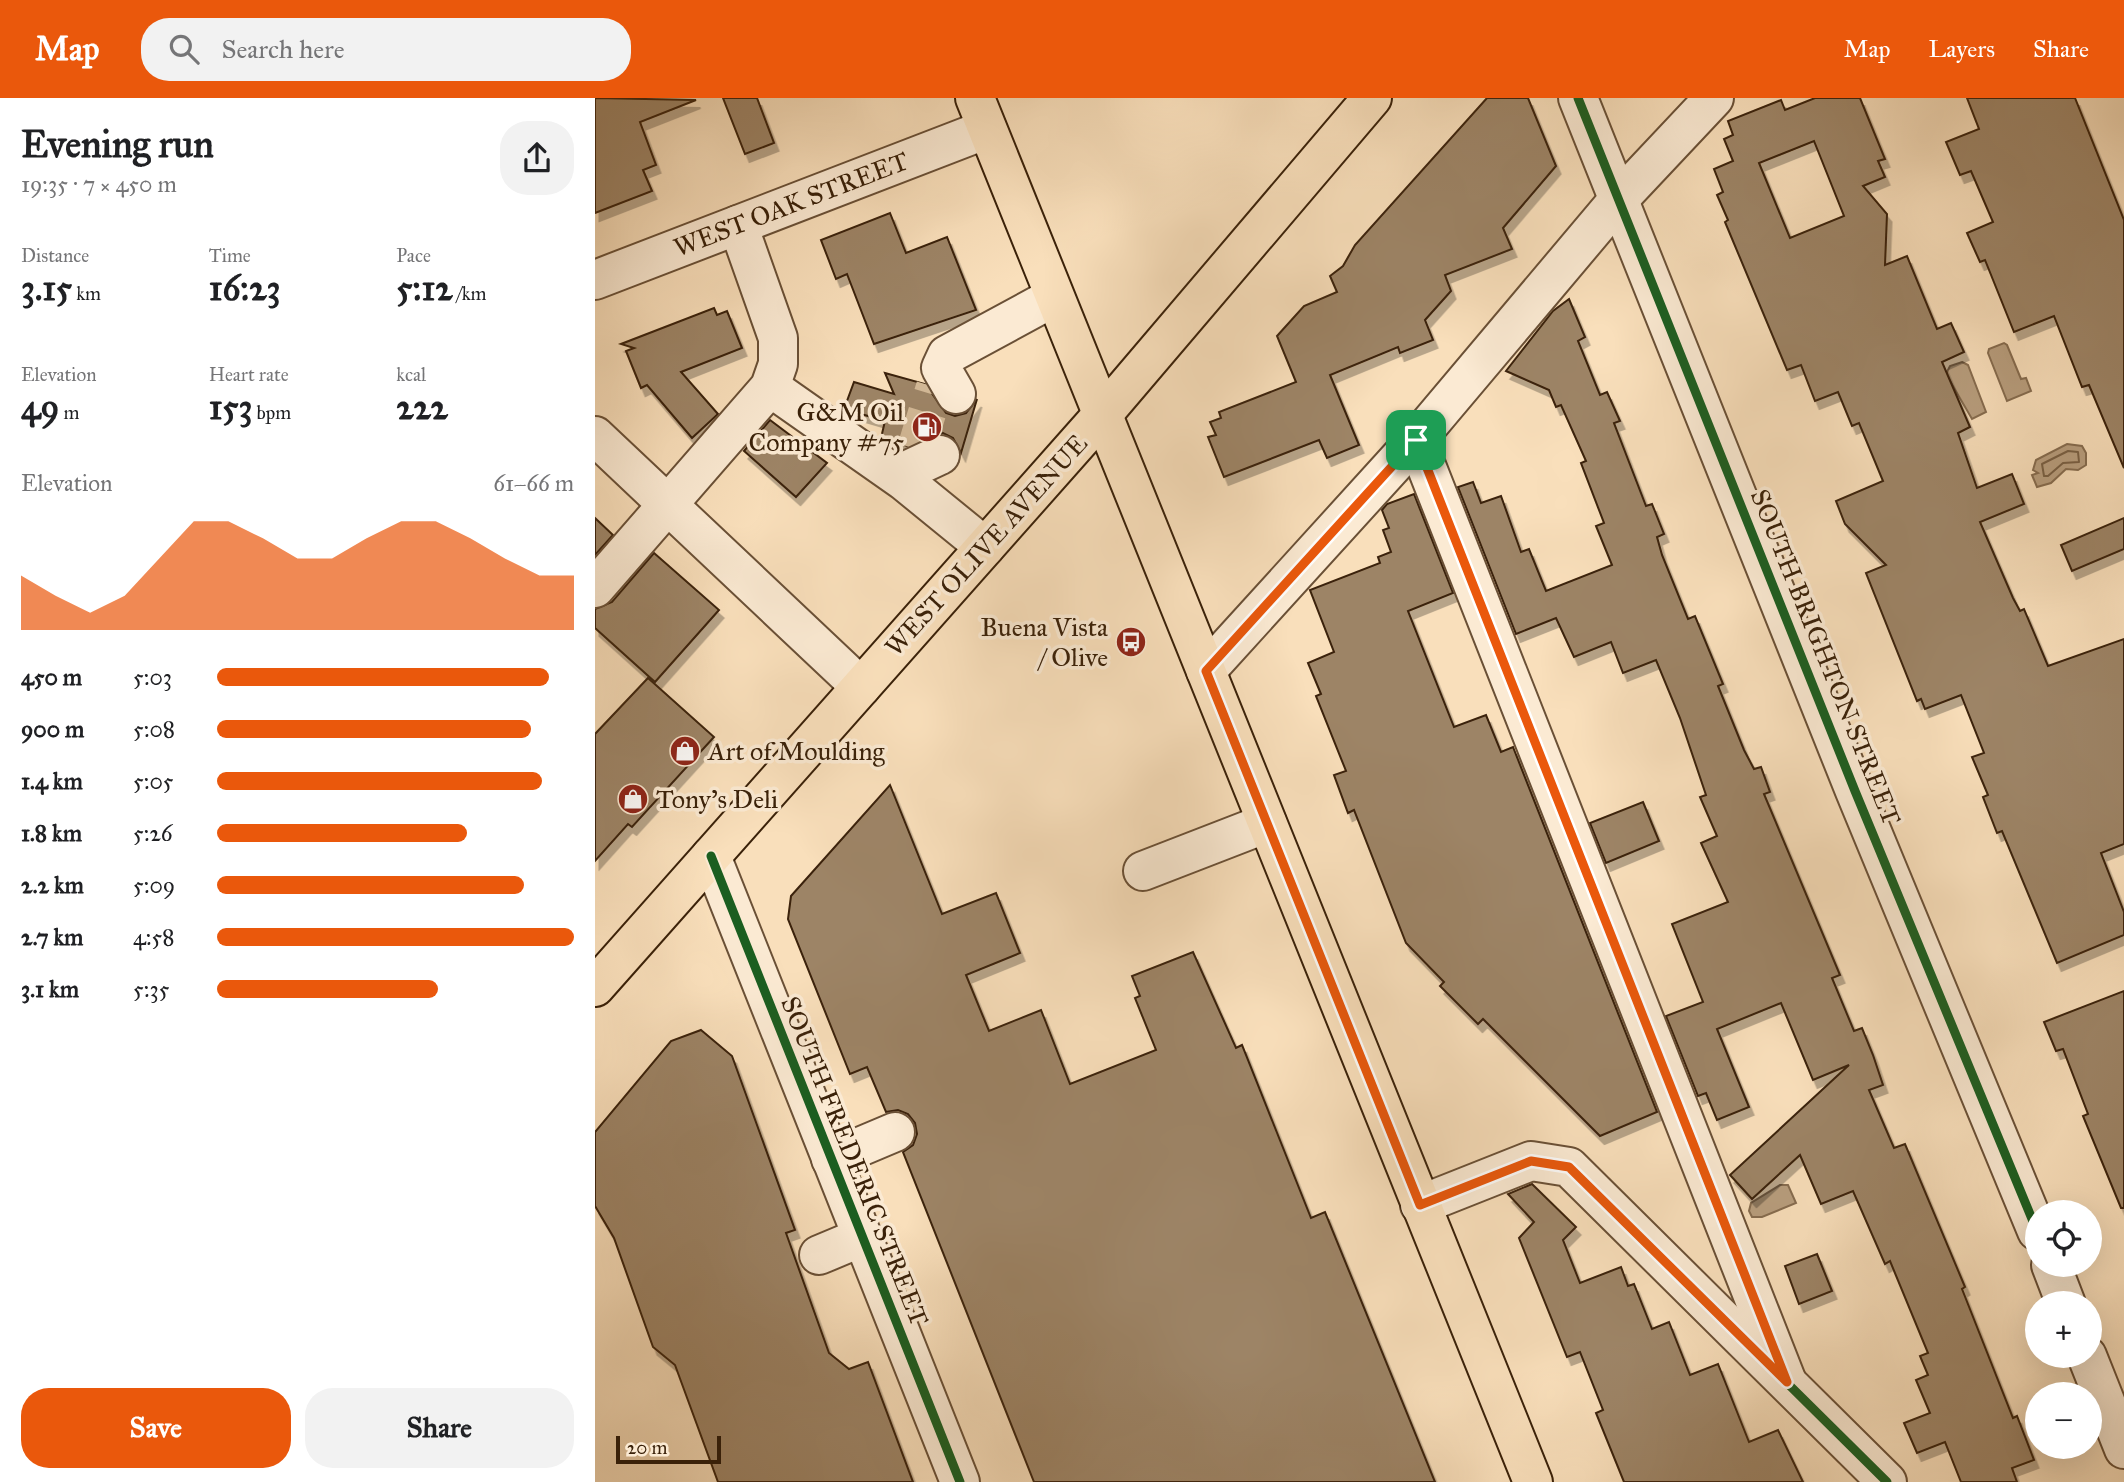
<!DOCTYPE html>
<html lang="en">
<head>
<meta charset="utf-8">
<style>
	body { margin:0; font-family:"IM FELL Great Primer",serif; background:#f2f2f2; color:#202124; height:100vh; display:flex; flex-direction:column; font-size:26px; white-space:nowrap }
	* { box-sizing:border-box; margin:0 }
	p { font-size:23px; color:#757577 }
	.icon { flex:none; width:38px; height:38px; fill:none; stroke:currentColor; stroke-width:2; stroke-linecap:round; stroke-linejoin:round }
	.map { position:relative; flex:1; overflow:hidden }
	.details { display:flex; flex-direction:column; background:#fff; width:595px }
	.details>* { flex:none }
	.fabs { position:absolute; left:1430px; top:1102px; display:grid; gap:14px }
	.fabs a { display:grid; place-items:center; width:77px; height:77px; border-radius:50%; background:#fff; box-shadow:0 7px 28px #0002; font-size:35px }
	.scale { position:absolute; left:21px; bottom:18px; width:105px; box-sizing:border-box; padding-left:7px; border:4px solid #3a2109; border-top:0; font-size:19px; line-height:24px; white-space:nowrap; color:#3a2109; -webkit-text-stroke:5px #fbead3; paint-order:stroke }
	.pin { position:absolute; display:grid; place-items:center; width:60px; height:60px; color:#fff; margin:-30px; border-radius:14px; box-shadow:0 4px 10px #0006 }
	.round { display:grid; place-items:center; flex:none; width:74px; height:74px; border-radius:28px; background:#f2f2f2 }
	.summary { display:flex; align-items:center; justify-content:space-between; height:119px; padding:0 21px }
	h1 { font-size:38px; font-weight:700; line-height:52px }
	.metrics { display:grid; grid-template-columns:repeat(3,1fr); gap:10px; height:119px; padding:7px 21px }
	.metrics div { display:grid; align-content:center }
	.metrics b { font-size:35px; font-weight:700 }
	.metrics small { font-size:19px; font-weight:400 }
	.metrics p { font-size:19px }
	.chart { height:196px; padding:14px 21px }
	.chart p { display:flex; justify-content:space-between }
	.chart svg { width:100%; height:126px; margin-top:7px; fill:#ea580c; opacity:.7 }
	.action { display:flex; gap:14px; margin-top:auto; padding:14px 21px }
	.action a { flex:1; height:80px; border-radius:28px; background:#ea580c; color:#fff; font-size:28px; font-weight:700; line-height:80px; text-align:center }
	.action a+a { background:#f2f2f2; color:#202124 }
	ul { padding:0 21px; list-style:none; font-size:23px }
	li { display:grid; grid-template-columns:112px 84px 1fr; align-items:center; height:52px }
	li i { height:18px; border-radius:9px; background:#ea580c }
	header { display:flex; align-items:center; gap:42px; box-sizing:border-box; height:98px; padding:0 35px; background:#ea580c; color:#fff }
	header strong { font-size:33px }
	nav { display:flex; gap:38px; margin-inline-start:auto; font-size:24px }
	.search { width:490px; height:63px; background:#f2f2f2; display:flex; align-items:center; gap:18px; box-sizing:border-box; padding:0 24px; border-radius:28px; color:#757577; font-size:26px }
	main { display:flex; flex:1; min-height:0 }
	.map>svg:first-child { display:block }
	.water { fill:#b89e7e; stroke:#866c4f; stroke-width:2 }
	.lines { fill:none; stroke-linecap:round; stroke-linejoin:round }
	.shore { stroke:#796044; stroke-width:2 }
	.building { fill:#9d8466; stroke:#3a2109; stroke-width:2; fill-rule:evenodd; filter:url(#shadow) }
	.minor-tunnel { stroke:#d3b997; stroke-width:38; stroke-dasharray:38 19; stroke-linecap:butt }
	.minor-casing { stroke:#6a5036; stroke-width:42 }
	.major-casing { stroke:#3a2109; stroke-width:42 }
	.minor { stroke:#fbead3; stroke-width:38 }
	.major { stroke:#f9dfbb; stroke-width:38 }
	.cycleway-casing { stroke:#fbead3; stroke-width:13 }
	.cycleway { stroke:#1b5e20; stroke-width:9 }
	.route-casing { stroke:#fff; stroke-width:14 }
	.route { stroke:#ea580c; stroke-width:9 }
	.labels { text-anchor:middle; stroke-width:7; stroke-linejoin:round; paint-order:stroke }
	.street-label { font-size:26px; fill:#3a2109; stroke:#fbead3 }
	.poi-label { font-size:26px; fill:#3a2109; stroke:#fbead3; text-anchor:end }
</style>
</head>
<body>
<header>
<strong>Map</strong>
<div class="search"><svg class="icon" aria-label="search" viewBox="0 0 24 24"><circle cx="10" cy="10" r="6"/><path d="M15 15l6 6"/></svg>Search here</div>
<nav><a>Map</a><a>Layers</a><a>Share</a></nav>
</header>
<main>
<section class="details">
<div class="summary"><div><h1>Evening run</h1><p>19:35 · 7 × 450 m</p></div><a class="round"><svg class="icon" aria-label="share" viewBox="0 0 24 24"><path d="M12 15V3M7 8l5-5 5 5M5 13v7h14v-7"/></svg></a></div>
<div class="metrics">
<div><p>Distance</p><b>3.15<small> km</small></b></div>
<div><p>Time</p><b>16:23</b></div>
<div><p>Pace</p><b>5:12<small> /km</small></b></div>
</div>
<div class="metrics">
<div><p>Elevation</p><b>49<small> m</small></b></div>
<div><p>Heart rate</p><b>153<small> bpm</small></b></div>
<div><p>kcal</p><b>222</b></div>
</div>
<div class="chart"><p><span>Elevation</span>61–66 m</p>
<svg viewBox="0 0 160 44" preserveAspectRatio="none"><path d="M0 44V25L10 32L20 38L30 32L40 19L50 6L60 6L70 12L80 19L90 19L100 12L110 6L120 6L130 12L140 19L150 25L160 25V44z"/></svg>
</div>
<ul>
<li><b>450 m</b>5:03<i style="width:93%"></i></li>
<li><b>900 m</b>5:08<i style="width:88%"></i></li>
<li><b>1.4 km</b>5:05<i style="width:91%"></i></li>
<li><b>1.8 km</b>5:26<i style="width:70%"></i></li>
<li><b>2.2 km</b>5:09<i style="width:86%"></i></li>
<li><b>2.7 km</b>4:58<i style="width:100%"></i></li>
<li><b>3.1 km</b>5:35<i style="width:62%"></i></li>
</ul>
<div class="action"><a>Save</a><a>Share</a></div>
</section>
<div class="map">
<svg width="1529" height="1384" viewBox="0 0 1529 1384">
	<defs>
		<filter id="shadow"><feDropShadow dx="4.5" dy="8" stdDeviation="0" flood-color="#0004"/></filter>
	</defs>
	<rect width="100%" height="100%" fill="#f9dfbb"/>
	<filter id="stains"><feTurbulence type="fractalNoise" baseFrequency=".00286" numOctaves="4"/><feColorMatrix values="0 0 0 0 .2 0 0 0 0 .09 0 0 0 0 .02 0 0 0 .5 -.17"/></filter>
	<radialGradient id="worn" r=".72"><stop offset=".6" stop-color="#630" stop-opacity="0"/><stop offset="1" stop-color="#630" stop-opacity=".3"/></radialGradient>
	<!-- water -->
	<g class="water">
		<path d="M 1409,245 L 1412,247 L 1426,281 L 1431,280 L 1436,293 L 1412,303 L 1393,255 L 1394,251 Z"/>
		<path d="M 1367,264 L 1373,267 L 1391,314 L 1377,321 L 1351,276 L 1355,268 Z"/>
		<path d="M 1472,346 L 1487,348 L 1491,355 L 1491,367 L 1483,372 L 1471,371 L 1456,385 L 1442,389 L 1437,377 L 1443,375 L 1438,372 L 1441,362 Z"/>
		<path d="M 1185,1087 L 1193,1087 L 1201,1105 L 1167,1119 L 1157,1119 L 1154,1113 L 1156,1105 Z"/>
	</g>
	<g class="lines">
		<!-- shore -->
		<path class="shore" d="M 1473,353 L 1483,354 L 1484,364 L 1468,365 L 1453,378 L 1449,378 L 1447,366 Z"/>
	</g>
	<!-- building -->
	<g class="building">
		<path d="M 0,0 L 101,2 L 45,24 L 61,67 L 48,72 L 57,93 L 0,115 Z"/>
		<path d="M 128,0 L 162,0 L 179,45 L 150,56 Z"/>
		<path d="M 892,0 L 933,0 L 961,68 L 908,130 L 917,151 L 850,177 L 856,193 L 830,222 L 838,242 L 805,255 L 803,249 L 735,277 L 764,347 L 732,360 L 724,342 L 629,379 L 613,339 L 621,337 L 615,324 L 626,320 L 624,314 L 701,284 L 682,238 L 709,208 L 742,194 L 735,178 L 748,168 L 760,147 Z"/>
		<path d="M 1220,0 L 1265,0 L 1290,61 L 1283,63 L 1290,79 L 1268,88 L 1292,116 L 1290,167 L 1312,158 L 1342,231 L 1356,225 L 1369,254 L 1347,264 L 1375,329 L 1363,335 L 1382,390 L 1417,376 L 1429,406 L 1385,424 L 1418,500 L 1425,513 L 1429,511 L 1453,568 L 1529,541 L 1529,746 L 1506,755 L 1529,814 L 1529,837 L 1462,865 L 1407,733 L 1402,735 L 1388,699 L 1393,697 L 1377,659 L 1389,655 L 1366,597 L 1330,611 L 1326,601 L 1322,603 L 1271,475 L 1291,467 L 1250,426 L 1241,403 L 1288,383 L 1264,325 L 1257,328 L 1243,294 L 1220,303 L 1206,267 L 1192,272 L 1130,124 L 1133,122 L 1122,97 L 1128,94 L 1119,71 L 1138,63 L 1129,41 L 1138,37 L 1133,23 L 1186,2 L 1190,12 ZM 1219,43 L 1249,118 L 1195,140 L 1164,65 Z"/>
		<path d="M 1372,0 L 1480,0 L 1529,122 L 1529,370 L 1494,287 L 1487,289 L 1459,218 L 1419,234 L 1390,162 L 1385,164 L 1372,135 L 1398,124 L 1376,73 L 1365,77 L 1351,44 L 1384,31 Z"/>
		<path d="M 295,115 L 311,155 L 352,139 L 381,212 L 279,246 L 252,176 L 241,181 L 226,142 Z"/>
		<path d="M 974,201 L 990,239 L 983,243 L 1005,297 L 1012,294 L 1025,323 L 1019,325 L 1051,408 L 1057,406 L 1069,436 L 1062,439 L 1067,457 L 1093,521 L 1100,518 L 1128,586 L 1123,588 L 1149,652 L 1159,671 L 1166,669 L 1175,694 L 1169,696 L 1245,877 L 1237,880 L 1259,933 L 1267,930 L 1278,957 L 1288,987 L 1274,992 L 1299,1050 L 1310,1046 L 1370,1189 L 1367,1191 L 1418,1320 L 1422,1318 L 1439,1362 L 1417,1370 L 1422,1384 L 1366,1384 L 1350,1344 L 1322,1355 L 1309,1325 L 1335,1315 L 1321,1282 L 1333,1277 L 1325,1258 L 1333,1255 L 1295,1163 L 1290,1166 L 1258,1093 L 1226,1106 L 1205,1057 L 1157,1101 L 1135,1077 L 1254,967 L 1218,982 L 1186,905 L 1122,931 L 1154,1009 L 1122,1022 L 1111,995 L 1103,998 L 1071,918 L 1108,904 L 1077,826 L 1133,804 L 1106,745 L 1122,738 L 1105,699 L 1111,697 L 1085,620 L 1061,562 L 1028,575 L 1016,544 L 979,559 L 961,520 L 921,536 L 863,389 L 878,384 L 886,405 L 906,398 L 926,454 L 934,451 L 951,493 L 1017,467 L 1001,428 L 1009,425 L 986,365 L 991,363 L 966,307 L 961,309 L 954,292 L 911,273 L 958,213 Z"/>
		<path d="M 119,210 L 122,217 L 132,213 L 147,250 L 86,274 L 123,316 L 97,340 L 52,287 L 46,290 L 31,253 L 39,250 L 26,246 Z"/>
		<path d="M 290,275 L 330,286 L 351,315 L 360,318 L 371,315 L 382,301 L 366,355 L 358,340 L 348,335 L 312,348 L 286,340 L 290,323 L 249,311 L 259,284 L 299,296 Z"/>
		<path d="M 175,322 L 232,365 L 201,399 L 149,353 Z"/>
		<path d="M 819,396 L 858,495 L 813,513 L 859,629 L 891,617 L 906,654 L 918,649 L 1062,1014 L 1005,1038 L 888,921 L 883,926 L 845,888 L 849,884 L 811,845 L 759,712 L 753,715 L 739,677 L 751,673 L 721,598 L 726,596 L 713,565 L 739,554 L 715,492 L 785,465 L 783,459 L 796,454 L 788,432 L 794,430 L 787,412 L 792,406 Z"/>
		<path d="M 0,420 L 18,437 L 0,457 Z"/>
		<path d="M 1529,420 L 1529,451 L 1477,473 L 1466,447 Z"/>
		<path d="M 59,455 L 124,512 L 60,584 L 0,530 L 0,511 L 17,504 Z"/>
		<path d="M 53,580 L 119,639 L 37,729 L 33,726 L 0,763 L 0,636 Z"/>
		<path d="M 295,687 L 347,816 L 401,795 L 425,855 L 371,877 L 394,933 L 446,912 L 475,986 L 561,952 L 540,900 L 545,898 L 537,878 L 598,854 L 641,950 L 647,947 L 716,1120 L 730,1114 L 840,1384 L 439,1384 L 308,1054 L 318,1047 L 322,1036 L 320,1025 L 313,1016 L 303,1012 L 291,1014 L 272,969 L 255,976 L 193,821 L 196,798 Z"/>
		<path d="M 1048,704 L 1064,743 L 1011,765 L 995,725 Z"/>
		<path d="M 1529,893 L 1529,1110 L 1526,1110 L 1488,1018 L 1493,1016 L 1468,951 L 1461,953 L 1449,924 Z"/>
		<path d="M 106,932 L 137,958 L 200,1132 L 191,1135 L 234,1255 L 254,1271 L 273,1264 L 318,1384 L 123,1384 L 80,1267 L 58,1249 L 19,1140 L 0,1108 L 0,1034 L 76,943 Z"/>
		<path d="M 937,1086 L 981,1129 L 968,1142 L 985,1185 L 1026,1169 L 1033,1188 L 1039,1186 L 1057,1231 L 1074,1224 L 1095,1277 L 1123,1266 L 1154,1344 L 1183,1332 L 1208,1384 L 1029,1384 L 1001,1315 L 1008,1312 L 985,1254 L 972,1259 L 924,1140 L 939,1124 L 913,1096 Z"/>
		<path d="M 1222,1156 L 1237,1193 L 1204,1206 L 1190,1168 Z"/>
	</g>
	<g class="lines">
		<!-- minor-tunnel -->
		<path class="minor-tunnel" d="M 321,351 L 340,289"/>
		<!-- minor casing -->
		<g class="minor-casing">
			<g id="minor">
				<path d="M 983,0 L 1260,693 L 1442,1133"/>
				<path d="M 0,182 L 392,31"/>
				<path d="M 175,289 L 309,383 L 390,449"/>
				<path d="M 361,296 L 346,270 L 352,257 L 459,199"/>
				<path d="M 0,338 L 266,589"/>
				<path d="M 821,342 L 1192,1284"/>
				<path d="M 313,372 L 345,357"/>
				<path d="M 0,490 L 175,289 L 183,266 L 183,240 L 143,127"/>
				<path d="M 611,573 L 821,342 L 1024,101 L 1119,0"/>
				<path d="M 116,758 L 365,1384"/>
				<path d="M 548,773 L 672,725"/>
				<path d="M 236,1061 L 300,1034"/>
				<path d="M 825,1107 L 936,1063 L 974,1069 L 1292,1384"/>
				<path d="M 224,1157 L 267,1139"/>
				<path d="M 1456,1167 L 1471,1206"/>
				<path d="M 1492,1258 L 1529,1351"/>
			</g>
		</g>
		<!-- major casing -->
		<g class="major-casing">
			<g id="major">
				<path d="M 380,0 L 938,1384"/>
				<path d="M 0,889 L 508,316 L 777,0"/>
			</g>
		</g>
		<!-- minor -->
		<use href="#minor" class="minor"/>
		<!-- major -->
		<use href="#major" class="major"/>
		<!-- cycleway casing -->
		<g class="cycleway-casing">
			<g id="cycleway">
				<path d="M 983,0 L 1260,693 L 1442,1133"/>
				<path d="M 116,758 L 365,1384"/>
				<path d="M 825,1107 L 936,1063 L 974,1069 L 1292,1384"/>
			</g>
		</g>
		<!-- cycleway -->
		<use href="#cycleway" class="cycleway"/>
	</g>
	<g class="lines">
		<!-- route casing -->
		<g class="route-casing">
			<path id="route" d="M 821,342 L 1192,1284 L 974,1069 L 936,1063 L 825,1107 L 611,573 Z"/>
		</g>
		<!-- route -->
		<use href="#route" class="route"/>
	</g>
	<!-- icons -->
	<defs>
		<g id="fuel-disc" transform="scale(1.575)"><circle r="9.5" fill="#8f2418" stroke="#fbead3"/><path d="M-5.5-6h7V0h2V4h1.3V-2.5L3-4.5l.8-.8L6-3V5H2.5V1h-1V6h-7ZM-4.2-4.7v3.2H.2V-4.7Z" fill="#fff"/></g>
		<g id="bus-disc" transform="scale(1.575)"><circle r="9.5" fill="#8f2418" stroke="#fbead3"/><path d="M-5-6H5V4H4V6H2V4H-2V6H-4V4H-5ZM-3.5-4V0h7V-4ZM-3.5 1.2v1.5H-2V1.2ZM2 1.2v1.5H3.5V1.2Z" fill="#fff"/></g>
		<g id="shop-disc" transform="scale(1.575)"><circle r="9.5" fill="#8f2418" stroke="#fbead3"/><path d="M-5-2.5h2.3a2.7 3.5 0 0 1 5.4 0H5L5.5 6h-11ZM-1.5-2.5h3a1.5 2.3 0 0 0-3 0Z" fill="#fff"/></g>
	</defs>
	<g fill-rule="evenodd">
		<use href="#fuel-disc" x="332" y="329"/>
		<use href="#bus-disc" x="536" y="544"/>
		<use href="#shop-disc" x="90" y="653"/>
		<use href="#shop-disc" x="38" y="701"/>
	</g>
	<g class="labels">
		<!-- street labels -->
		<g class="street-label">
			<text transform="translate(196 106) rotate(-21)" y="9">WEST OAK STREET</text>
			<text transform="translate(391 447) rotate(-48)" y="9">WEST OLIVE AVENUE</text>
			<text transform="translate(1231 559) rotate(68)" y="9">SOUTH BRIGHTON STREET</text>
			<text transform="translate(260 1063) rotate(68)" y="9">SOUTH FREDERIC STREET</text>
		</g>
		<!-- poi labels -->
		<g class="poi-label">
			<text x="309" y="323">G&amp;M Oil<tspan x="309" dy="30">Company #75</tspan></text>
			<text x="513" y="538">Buena Vista<tspan x="513" dy="30">/ Olive</tspan></text>
			<text x="113" y="662" text-anchor="start">Art of Moulding</text>
			<text x="61" y="710" text-anchor="start">Tony's Deli</text>
		</g>
	</g>
	<rect width="100%" height="100%" filter="url(#stains)"/>
	<rect width="100%" height="100%" fill="url(#worn)"/>
</svg>
<div class="fabs">
<a><svg class="icon" aria-label="locate" viewBox="0 0 24 24"><circle cx="12" cy="12" r="6"/><path d="M12 2v4M12 18v4M2 12h4M18 12h4"/></svg></a>
<a>+</a>
<a>−</a>
</div>
<div class="scale">20 m</div>
<div class="pin" style="left:821px;top:342px;background:#1e9e55"><svg class="icon" aria-label="arrive" viewBox="0 0 24 24"><path d="M6 21V4h12l-3 4 3 4H6"/></svg></div>
</div>
</main>
</body>
</html>
